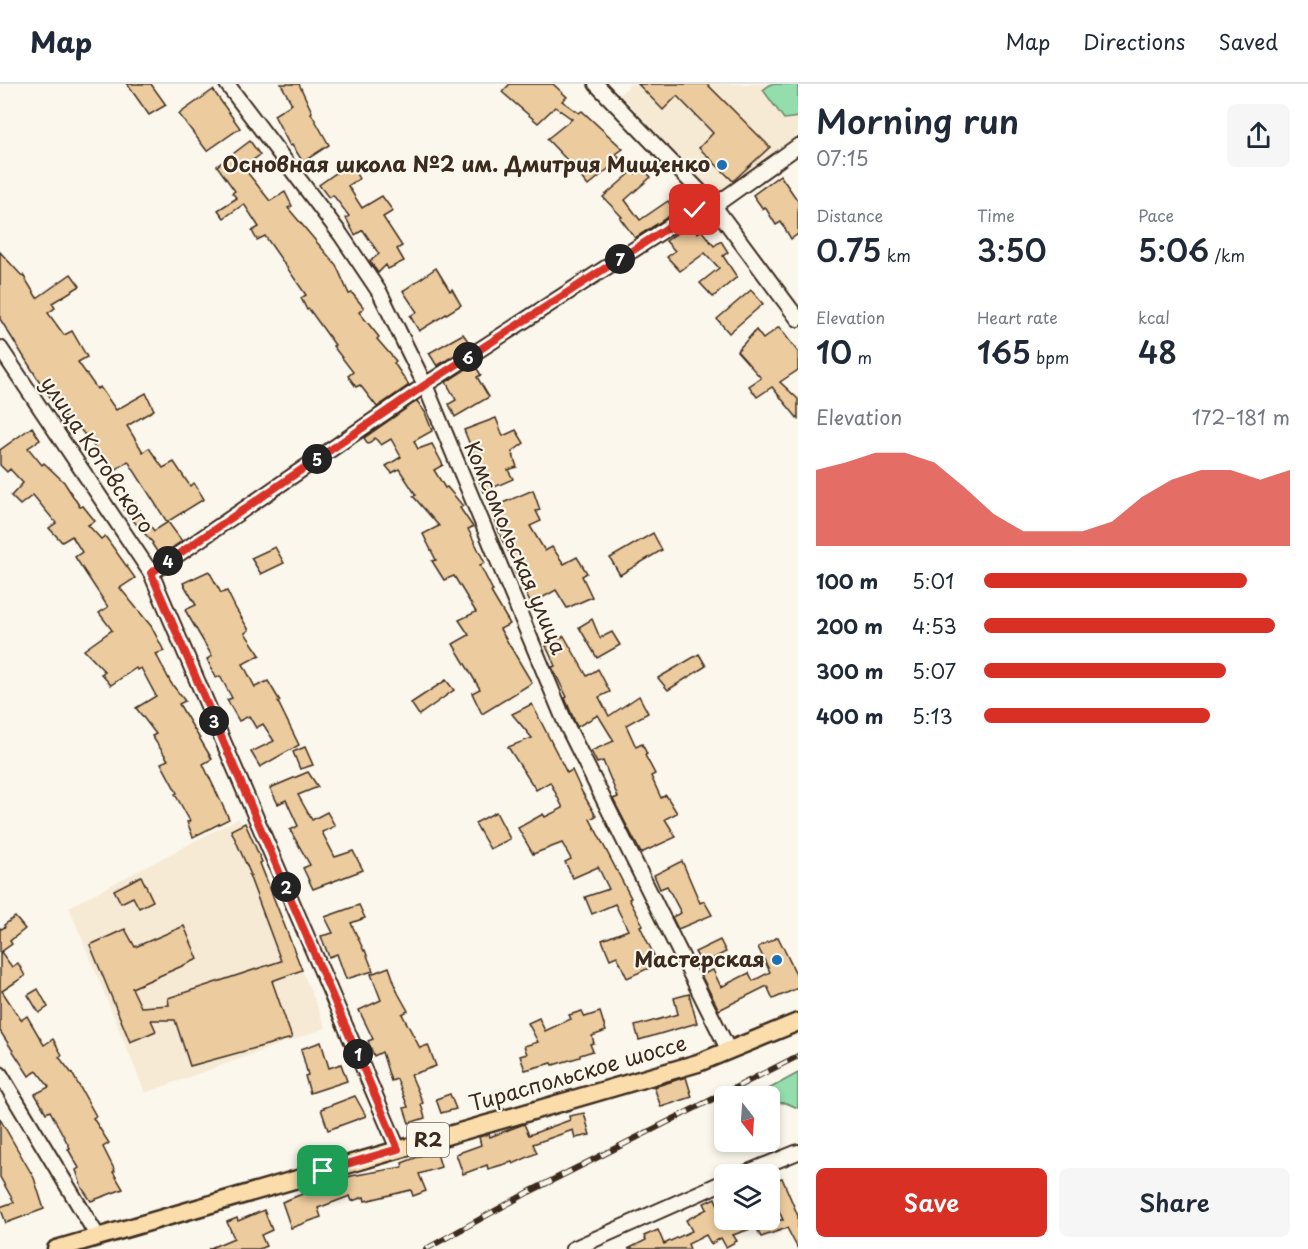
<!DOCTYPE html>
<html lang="en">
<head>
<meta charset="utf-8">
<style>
	body { margin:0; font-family:"Playpen Sans",sans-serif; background:#f6f6f7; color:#1f2937; height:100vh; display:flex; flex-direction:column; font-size:22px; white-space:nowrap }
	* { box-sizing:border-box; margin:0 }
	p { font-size:20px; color:#747a83 }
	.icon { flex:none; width:33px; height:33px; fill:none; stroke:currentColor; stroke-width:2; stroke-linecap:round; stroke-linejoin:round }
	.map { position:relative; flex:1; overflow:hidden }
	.details { display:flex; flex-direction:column; background:#fff; width:510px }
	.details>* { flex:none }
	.needle { width:39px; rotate:163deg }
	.controls { position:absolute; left:714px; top:1002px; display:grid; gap:12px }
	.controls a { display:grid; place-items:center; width:66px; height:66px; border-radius:9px; background:#fff; box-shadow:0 3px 9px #0003; font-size:30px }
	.pin { position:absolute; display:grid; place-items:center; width:51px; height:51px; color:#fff; margin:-26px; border-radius:12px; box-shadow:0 3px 9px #0006 }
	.km { position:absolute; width:30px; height:30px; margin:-15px; border-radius:50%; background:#222; color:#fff; font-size:16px; line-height:30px; text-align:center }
	.round { display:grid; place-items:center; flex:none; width:63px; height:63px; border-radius:9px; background:#f6f6f7 }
	.summary { display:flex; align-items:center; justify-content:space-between; height:102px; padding:0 18px }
	h1 { font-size:33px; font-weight:600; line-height:45px }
	.metrics { display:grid; grid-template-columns:repeat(3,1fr); gap:9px; height:102px; padding:6px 18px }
	.metrics div { display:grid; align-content:center }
	.metrics b { font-size:30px; font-weight:600 }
	.metrics small { font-size:16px; font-weight:400 }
	.metrics p { font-size:16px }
	.chart { height:168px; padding:12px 18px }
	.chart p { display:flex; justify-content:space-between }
	.chart svg { width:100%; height:108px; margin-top:6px; fill:#d93025; opacity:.7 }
	.button { display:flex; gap:12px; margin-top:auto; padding:12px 18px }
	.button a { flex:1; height:69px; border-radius:9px; background:#d93025; color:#fff; font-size:24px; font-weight:600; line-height:69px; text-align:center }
	.button a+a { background:#f6f6f7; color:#1f2937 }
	ul { padding:0 18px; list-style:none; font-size:20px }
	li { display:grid; grid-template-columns:96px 72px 1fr; align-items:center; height:45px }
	li i { height:15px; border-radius:8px; background:#d93025 }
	header { display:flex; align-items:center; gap:36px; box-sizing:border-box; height:84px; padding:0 30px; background:#fff; border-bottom:2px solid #e0e1e3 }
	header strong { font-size:28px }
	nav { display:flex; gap:33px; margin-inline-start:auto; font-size:21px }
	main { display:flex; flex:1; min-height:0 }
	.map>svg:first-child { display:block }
	.built { fill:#f6ead5 }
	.green { fill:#94ddac; stroke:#688465; stroke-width:1.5 }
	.building { fill:#eccb9e; stroke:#3b2a1e; stroke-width:1.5 }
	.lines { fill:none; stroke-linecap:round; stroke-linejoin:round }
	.minor-casing { stroke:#3b2a1e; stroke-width:18 }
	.major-casing { stroke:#3b2a1e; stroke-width:21 }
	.minor { stroke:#fbf7ec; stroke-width:14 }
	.major { stroke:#faddab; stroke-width:16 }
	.rail-casing { stroke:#3b2a1e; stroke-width:6 }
	.rail { stroke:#fbf7ec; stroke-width:4; stroke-dasharray:11; stroke-linecap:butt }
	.route-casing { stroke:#fff; stroke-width:12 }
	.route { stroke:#d93025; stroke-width:8 }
	.poi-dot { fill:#1f6fb2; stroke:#fbf7ec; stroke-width:2 }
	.labels { text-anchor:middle; stroke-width:4.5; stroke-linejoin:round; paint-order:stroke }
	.shield { fill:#fbf7ec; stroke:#75685c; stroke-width:1.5 }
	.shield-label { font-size:20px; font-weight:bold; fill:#3b2a1e }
	.poi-label { font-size:21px; font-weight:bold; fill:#3b2a1e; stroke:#fbf7ec; text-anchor:end }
	.street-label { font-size:21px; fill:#3b2a1e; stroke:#fbf7ec }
</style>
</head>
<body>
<header>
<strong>Map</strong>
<nav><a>Map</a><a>Directions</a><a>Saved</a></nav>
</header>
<main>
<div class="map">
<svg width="798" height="1165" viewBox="0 0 798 1165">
	<rect width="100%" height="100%" fill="#fbf7ec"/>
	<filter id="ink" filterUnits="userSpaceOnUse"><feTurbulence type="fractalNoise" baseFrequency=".0167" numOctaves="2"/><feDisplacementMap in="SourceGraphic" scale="12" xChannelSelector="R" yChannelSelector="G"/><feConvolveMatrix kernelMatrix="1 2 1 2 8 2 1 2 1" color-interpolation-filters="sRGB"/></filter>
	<g filter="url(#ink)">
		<!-- built -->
		<g class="built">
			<path d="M 631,0 L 798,0 L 798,51 L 716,112 L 620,10 Z"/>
			<path d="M 239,734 L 326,944 L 145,1009 L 69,823 Z"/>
		</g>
		<!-- green -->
		<g class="green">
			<path d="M 771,0 L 798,0 L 798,33 L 784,35 L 763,6 Z"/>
			<path d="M 798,989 L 798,1024 L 786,1019 L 770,1018 L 770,1012 L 756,1012 Z"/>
		</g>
		<!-- building -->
		<g class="building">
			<path d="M 127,0 L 151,0 L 166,21 L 149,31 Z"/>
			<path d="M 281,0 L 299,0 L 312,28 L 311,29 L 329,61 L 303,78 L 292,61 L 290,62 L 274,31 L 292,20 Z"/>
			<path d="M 510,0 L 553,0 L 567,13 L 562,17 L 579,29 L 582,27 L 623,65 L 616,70 L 620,75 L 588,102 L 566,75 L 547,55 L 572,35 L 555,23 L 538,39 L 502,8 Z"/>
			<path d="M 638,0 L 707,0 L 770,63 L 733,97 L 699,64 L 713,49 L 677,12 L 663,26 Z"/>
			<path d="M 213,6 L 240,44 L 207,67 L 179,30 Z"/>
			<path d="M 250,57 L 260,71 L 243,83 L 270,117 L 285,108 L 292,122 L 288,124 L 336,181 L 349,210 L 352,209 L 364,224 L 359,228 L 379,253 L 377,255 L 396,277 L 394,279 L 409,301 L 377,323 L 360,301 L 356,303 L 348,292 L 353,288 L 333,262 L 335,261 L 309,225 L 307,226 L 301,214 L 306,211 L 265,152 L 257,156 L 252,147 L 259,143 L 244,120 L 224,134 L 218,126 L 237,114 L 232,109 L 235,107 L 217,82 Z"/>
			<path d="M 350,79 L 359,95 L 348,102 L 362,124 L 382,112 L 393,127 L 383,133 L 402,162 L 397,165 L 404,177 L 388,185 L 386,181 L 378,189 L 370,177 L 379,170 L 363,146 L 355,151 L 346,134 L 349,132 L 333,111 L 329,114 L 319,101 Z"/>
			<path d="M 642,84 L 651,93 L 625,116 L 640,136 L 668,117 L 676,128 L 635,154 L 620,134 L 622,133 L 603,113 L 633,87 L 635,90 Z"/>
			<path d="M 780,91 L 798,117 L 798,150 L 791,155 L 781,138 L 776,141 L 765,123 L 763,125 L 753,111 Z"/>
			<path d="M 690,140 L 698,149 L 701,146 L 714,162 L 721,157 L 728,168 L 723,172 L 737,193 L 713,213 L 700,199 L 719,184 L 705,169 L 680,187 L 667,173 L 675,167 L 666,157 Z"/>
			<path d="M 0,168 L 22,192 L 23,191 L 37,214 L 71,190 L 80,202 L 52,219 L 55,224 L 48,229 L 64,251 L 72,247 L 87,273 L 78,278 L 97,305 L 100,303 L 116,326 L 146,309 L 154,326 L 127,342 L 143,368 L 149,364 L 163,384 L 174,378 L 190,402 L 194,399 L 204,415 L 167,438 L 128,377 L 114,387 L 76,340 L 71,343 L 41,300 L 0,235 Z"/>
			<path d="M 436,184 L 450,207 L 452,205 L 461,221 L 419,247 L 410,232 L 417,228 L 403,207 Z"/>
			<path d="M 751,206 L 763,220 L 729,249 L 717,235 Z"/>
			<path d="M 779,243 L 798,268 L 798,286 L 780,298 L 798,315 L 798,335 L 772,303 L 757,313 L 749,302 L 761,294 L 737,267 L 756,246 L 763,255 Z"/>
			<path d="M 463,250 L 471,261 L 437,282 L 429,269 Z"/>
			<path d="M 474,280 L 481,291 L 477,293 L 489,313 L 455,333 L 449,320 L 456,316 L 446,298 Z"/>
			<path d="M 417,317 L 425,328 L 432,347 L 414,357 L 418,365 L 432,360 L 443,381 L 434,386 L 445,404 L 447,403 L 463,422 L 460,424 L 473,443 L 468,445 L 485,479 L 480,481 L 493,507 L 491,508 L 510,540 L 500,545 L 532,599 L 482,630 L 472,609 L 480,605 L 453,560 L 469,551 L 459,536 L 476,528 L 454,492 L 444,496 L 432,477 L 436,476 L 423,450 L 439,442 L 413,412 L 416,411 L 399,385 L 392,389 L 386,382 L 401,373 L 391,355 L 381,361 L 375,354 L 368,360 L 364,354 Z"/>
			<path d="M 496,334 L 503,352 L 516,346 L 524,359 L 512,368 L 517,383 L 508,386 L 513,395 L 483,408 L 477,391 L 480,390 L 472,375 L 475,373 L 464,346 Z"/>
			<path d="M 32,343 L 40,356 L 28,364 L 42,381 L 44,379 L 64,398 L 80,423 L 83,422 L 95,437 L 88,441 L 101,455 L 105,452 L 135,494 L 120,504 L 151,542 L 164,567 L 156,570 L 171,599 L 185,617 L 179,620 L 212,675 L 203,680 L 229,735 L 193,753 L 187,738 L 190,737 L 175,710 L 177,709 L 161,679 L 168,676 L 152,652 L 156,650 L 136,624 L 156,612 L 141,584 L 137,586 L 136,584 L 111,601 L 101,590 L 105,588 L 84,566 L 112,546 L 99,529 L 108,523 L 75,473 L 82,468 L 72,452 L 62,458 L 49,444 L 56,439 L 33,411 L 20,421 L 11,412 L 23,399 L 10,385 L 7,388 L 0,381 L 0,366 Z"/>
			<path d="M 533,406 L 540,426 L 536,427 L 541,437 L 530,442 L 545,467 L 552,463 L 564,480 L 577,473 L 587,489 L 582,492 L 592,513 L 567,524 L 556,506 L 531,520 L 514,486 L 518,484 L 502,456 L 491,424 Z"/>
			<path d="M 135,419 L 154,447 L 168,438 L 182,457 L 160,472 L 152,460 L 153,459 L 124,426 Z"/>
			<path d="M 653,449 L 662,466 L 620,491 L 610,474 Z"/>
			<path d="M 275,463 L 284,479 L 261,490 L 251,474 Z"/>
			<path d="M 209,487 L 221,509 L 227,507 L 236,525 L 249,546 L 245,549 L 260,571 L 243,580 L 255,603 L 268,597 L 280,617 L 278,618 L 299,661 L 260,683 L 251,668 L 274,657 L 263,640 L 256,644 L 249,632 L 239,637 L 227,616 L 232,614 L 220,592 L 216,594 L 207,575 L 212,572 L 185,526 L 196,521 L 183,499 Z"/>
			<path d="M 592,535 L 600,554 L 612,548 L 620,561 L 597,574 L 579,543 Z"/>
			<path d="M 564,552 L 587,592 L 598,585 L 610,608 L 599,613 L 609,632 L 639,612 L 648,629 L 626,641 L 636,663 L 642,660 L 647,670 L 645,671 L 655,690 L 651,692 L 661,714 L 666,711 L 677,729 L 665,735 L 676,753 L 641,769 L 613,715 L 618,713 L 603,677 L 597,679 L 591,667 L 614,657 L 598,631 L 577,643 L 565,614 L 567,613 L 552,583 L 555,582 L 546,562 Z"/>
			<path d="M 699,570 L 706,582 L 668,606 L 658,594 Z"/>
			<path d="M 446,596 L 454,606 L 419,631 L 411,619 Z"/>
			<path d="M 532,620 L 567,689 L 572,686 L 582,708 L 596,732 L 590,735 L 631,814 L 629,815 L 643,841 L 640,842 L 658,880 L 627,894 L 617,872 L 610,875 L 602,856 L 628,846 L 615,820 L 592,830 L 585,813 L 609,805 L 598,783 L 573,794 L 565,778 L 571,775 L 562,759 L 533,770 L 518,744 L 543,730 L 545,733 L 563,724 L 550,698 L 536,706 L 508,663 L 532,654 L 512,630 Z"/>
			<path d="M 305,663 L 313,681 L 300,685 L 293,668 Z"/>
			<path d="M 308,688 L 318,703 L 298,711 L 312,736 L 327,728 L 335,742 L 322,748 L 335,773 L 353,767 L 363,786 L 313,805 L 303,784 L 310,781 L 290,746 L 298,742 L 286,716 L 278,720 L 270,704 Z"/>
			<path d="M 496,728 L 510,755 L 490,765 L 475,739 Z"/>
			<path d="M 245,739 L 262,778 L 260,779 L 302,886 L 272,897 L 292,954 L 190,982 L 175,936 L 151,936 L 156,947 L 130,958 L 90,861 L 125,845 L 135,863 L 184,842 L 198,875 L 132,904 L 141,923 L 169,921 L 168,914 L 281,877 L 249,791 L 251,791 L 231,746 Z"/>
			<path d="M 682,777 L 700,819 L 704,817 L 712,831 L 678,845 L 672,833 L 681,829 L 667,802 L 660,805 L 654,791 Z"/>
			<path d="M 141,792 L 153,817 L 139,824 L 133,813 L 121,819 L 114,806 Z"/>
			<path d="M 359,821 L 365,834 L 351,839 L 364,867 L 365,866 L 373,887 L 346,895 L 337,870 L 329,873 L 321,852 L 333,849 L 325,833 Z"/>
			<path d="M 15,833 L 25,845 L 10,857 L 12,860 L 1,868 L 12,883 L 18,879 L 25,892 L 2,907 L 21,936 L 27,932 L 44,961 L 53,955 L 62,971 L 59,973 L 73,991 L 96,1032 L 93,1034 L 109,1059 L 103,1063 L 115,1087 L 113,1088 L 123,1105 L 91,1117 L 82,1104 L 76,1086 L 79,1084 L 68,1065 L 70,1064 L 50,1027 L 46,1029 L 35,1010 L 49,1003 L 37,987 L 29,992 L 0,947 L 0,844 L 1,845 L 5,843 L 4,841 Z"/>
			<path d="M 778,853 L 798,894 L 798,904 L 773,915 L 767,902 L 719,926 L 701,891 L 713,886 L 721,903 L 749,889 L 753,897 L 770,888 L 758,863 Z"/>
			<path d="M 720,856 L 726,868 L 702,880 L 695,868 Z"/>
			<path d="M 389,883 L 398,909 L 408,927 L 402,930 L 420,964 L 428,961 L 436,982 L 411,991 L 423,1019 L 421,1020 L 425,1034 L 409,1039 L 404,1024 L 408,1023 L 397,995 L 391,997 L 382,968 L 374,972 L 368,957 L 373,955 L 359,926 L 381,916 L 371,890 Z"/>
			<path d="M 38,905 L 48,923 L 39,929 L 28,911 Z"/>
			<path d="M 689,910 L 697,939 L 639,956 L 635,942 L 678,930 L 674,914 Z"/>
			<path d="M 582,927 L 585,933 L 600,928 L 606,947 L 592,952 L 594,959 L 590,960 L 593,967 L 580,971 L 580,973 L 553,981 L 552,979 L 525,986 L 520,972 L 527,970 L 524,962 L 538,958 L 528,939 L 539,934 L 545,947 L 571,935 L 569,931 Z"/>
			<path d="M 321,958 L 329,984 L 341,980 L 347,997 L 310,1009 L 305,992 L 308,991 L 301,965 Z"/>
			<path d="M 686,993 L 692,1013 L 661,1023 L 654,1003 Z"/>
			<path d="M 450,1010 L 456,1025 L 441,1029 L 436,1015 Z"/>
			<path d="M 355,1012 L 366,1032 L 328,1046 L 321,1025 Z"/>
			<path d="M 584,1029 L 590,1051 L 575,1054 L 573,1046 L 533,1060 L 537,1069 L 513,1080 L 512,1078 L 488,1085 L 487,1081 L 463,1090 L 456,1070 L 481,1061 L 479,1053 L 489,1050 L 490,1053 L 524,1040 L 529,1051 L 570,1036 L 569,1032 Z"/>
			<path d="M 0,1035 L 34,1094 L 44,1125 L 6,1139 L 0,1123 L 14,1118 L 0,1093 Z"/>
			<path d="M 436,1066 L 441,1083 L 419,1090 L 426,1107 L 413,1112 L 411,1106 L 365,1117 L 364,1113 L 352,1117 L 350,1112 L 318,1124 L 321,1133 L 291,1144 L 282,1118 L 310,1107 L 309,1104 L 318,1101 L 320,1104 L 351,1092 L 403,1083 L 402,1079 Z"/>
			<path d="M 782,1094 L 798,1132 L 798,1165 L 787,1144 L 761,1153 L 756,1143 L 733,1151 L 737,1157 L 726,1163 L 721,1154 L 711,1160 L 706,1151 L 688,1160 L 690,1165 L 628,1165 L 646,1156 L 644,1152 L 658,1146 L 664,1160 L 692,1147 L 686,1136 L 707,1125 L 704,1119 L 715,1114 L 724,1136 L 783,1136 L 770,1106 L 770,1098 Z"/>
			<path d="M 264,1126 L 272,1146 L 261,1151 L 266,1162 L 259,1165 L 208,1165 L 234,1154 L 227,1138 L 237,1134 L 238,1137 Z"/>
		</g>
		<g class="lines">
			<!-- minor casing -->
			<g class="minor-casing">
				<g id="minor">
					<path d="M 227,0 L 341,151 L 380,209 L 425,301 L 565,638 L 729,967"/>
					<path d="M 596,0 L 714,122 L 798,235"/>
					<path d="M 0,264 L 151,489 L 398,1065"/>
					<path d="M 151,489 L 425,301 L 695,126 L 714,122 L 798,62"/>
					<path d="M 0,990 L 98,1153"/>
					<path d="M 743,1090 L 798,1068"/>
					<path d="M 573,1165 L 724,1098"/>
				</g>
			</g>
			<!-- major casing -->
			<g class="major-casing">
				<path id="major" d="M 56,1165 L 698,979 L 798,938"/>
			</g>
			<!-- minor -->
			<use href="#minor" class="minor"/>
			<!-- major -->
			<use href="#major" class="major"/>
			<!-- rail casing -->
			<g class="rail-casing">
				<path id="rail" d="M 426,1165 L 529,1108 L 798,972"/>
			</g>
			<!-- rail -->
			<use href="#rail" class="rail"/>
		</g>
	</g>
	<g class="lines" filter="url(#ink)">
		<!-- route casing -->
		<g class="route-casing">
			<path id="route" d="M 323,1087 L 398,1065 L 151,489 L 425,301 L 695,126"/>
		</g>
		<!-- route -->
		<use href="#route" class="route"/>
	</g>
	<!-- markers -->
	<g class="poi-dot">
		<circle cx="722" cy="81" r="6"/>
		<circle cx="777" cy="876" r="6"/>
	</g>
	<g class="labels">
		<!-- shield labels -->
		<rect class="shield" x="407" y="1039" width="42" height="34" rx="4.5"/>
		<g class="shield-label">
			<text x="428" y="1063">R2</text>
		</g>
		<!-- poi labels -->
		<g class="poi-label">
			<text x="710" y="88">Основная школа №2 им. Дмитрия Мищенко</text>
			<text x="765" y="883">Мастерская</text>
		</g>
		<!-- street labels -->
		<g class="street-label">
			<text transform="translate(97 371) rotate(56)" y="7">улица Котовского</text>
			<text transform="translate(515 464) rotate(67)" y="7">Комсомольская улица</text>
			<text transform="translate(578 990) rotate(-16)" y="7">Тираспольское шоссе</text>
		</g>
	</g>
</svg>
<div class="controls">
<a><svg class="needle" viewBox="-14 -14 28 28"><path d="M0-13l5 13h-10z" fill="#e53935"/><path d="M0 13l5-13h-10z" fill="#747a83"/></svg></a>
<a><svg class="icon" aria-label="layers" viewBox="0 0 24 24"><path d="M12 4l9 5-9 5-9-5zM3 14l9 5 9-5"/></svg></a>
</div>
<div class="pin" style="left:323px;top:1087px;background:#1e9e55"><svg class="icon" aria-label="arrive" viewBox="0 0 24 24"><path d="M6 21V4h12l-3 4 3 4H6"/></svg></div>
<div class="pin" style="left:695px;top:126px;background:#d93025"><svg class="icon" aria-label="check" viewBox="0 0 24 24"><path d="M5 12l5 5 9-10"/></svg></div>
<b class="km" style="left:358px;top:970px">1</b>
<b class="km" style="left:286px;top:803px">2</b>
<b class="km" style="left:214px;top:637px">3</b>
<b class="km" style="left:168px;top:477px">4</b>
<b class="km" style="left:317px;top:375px">5</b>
<b class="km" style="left:468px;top:273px">6</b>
<b class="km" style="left:620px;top:175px">7</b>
</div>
<section class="details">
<div class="summary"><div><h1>Morning run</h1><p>07:15</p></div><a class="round"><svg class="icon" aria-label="share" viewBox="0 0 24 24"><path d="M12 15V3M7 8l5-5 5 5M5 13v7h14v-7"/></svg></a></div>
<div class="metrics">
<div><p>Distance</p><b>0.75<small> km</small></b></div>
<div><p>Time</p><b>3:50</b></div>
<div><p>Pace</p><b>5:06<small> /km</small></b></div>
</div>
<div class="metrics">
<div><p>Elevation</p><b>10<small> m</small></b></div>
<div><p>Heart rate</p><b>165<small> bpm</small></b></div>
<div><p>kcal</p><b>48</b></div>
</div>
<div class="chart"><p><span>Elevation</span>172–181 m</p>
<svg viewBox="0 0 160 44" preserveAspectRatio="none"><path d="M0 44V13L10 10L20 6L30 6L40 10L50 20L60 31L70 38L80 38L90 38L100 34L110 24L120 17L130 13L140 13L150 17L160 13V44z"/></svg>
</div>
<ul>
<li><b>100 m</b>5:01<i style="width:86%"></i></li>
<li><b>200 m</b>4:53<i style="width:95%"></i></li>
<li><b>300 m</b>5:07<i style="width:79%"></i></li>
<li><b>400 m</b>5:13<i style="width:74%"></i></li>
</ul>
<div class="button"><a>Save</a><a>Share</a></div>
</section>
</main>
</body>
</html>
